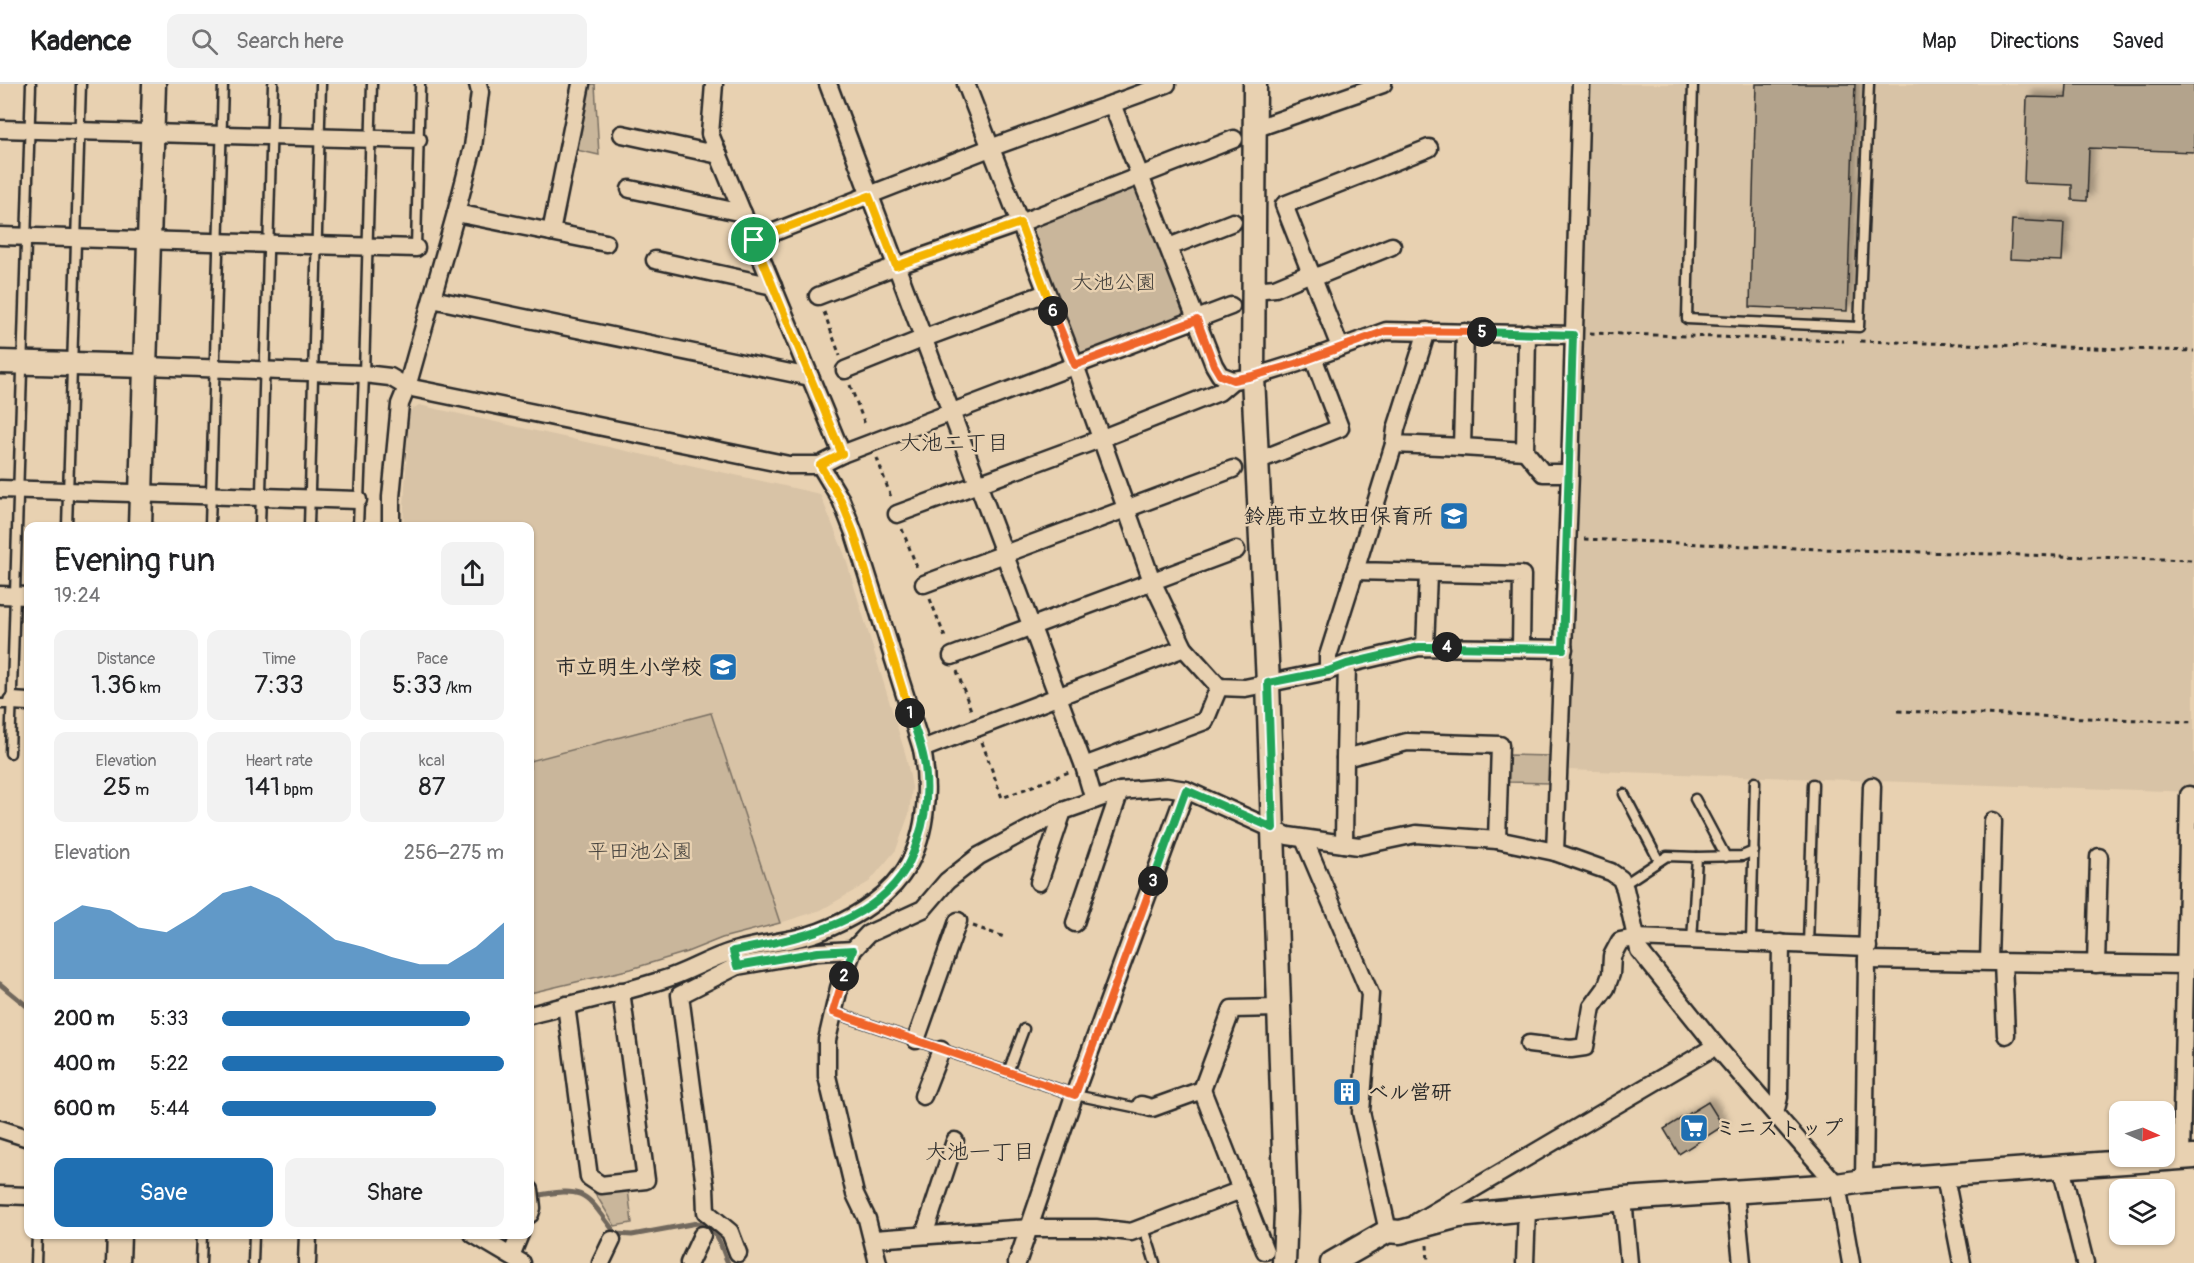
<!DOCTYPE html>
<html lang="en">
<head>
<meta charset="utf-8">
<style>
	body { margin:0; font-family:Pangolin,"Klee One",sans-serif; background:#f2f2f2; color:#202124; height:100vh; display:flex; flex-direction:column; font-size:22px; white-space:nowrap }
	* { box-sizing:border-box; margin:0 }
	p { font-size:20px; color:#757577 }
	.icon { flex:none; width:33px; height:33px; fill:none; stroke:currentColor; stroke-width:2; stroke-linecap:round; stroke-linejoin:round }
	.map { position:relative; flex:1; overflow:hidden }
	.panel { position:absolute; left:24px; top:438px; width:510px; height:717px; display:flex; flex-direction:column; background:#fff; border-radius:12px; box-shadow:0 2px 4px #0004 }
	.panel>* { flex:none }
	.needle { width:39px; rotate:93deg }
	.buttons { position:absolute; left:2109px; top:1017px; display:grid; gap:12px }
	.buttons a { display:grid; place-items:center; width:66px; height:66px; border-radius:12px; background:#fff; box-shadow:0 2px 4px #0004; font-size:30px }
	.pin { position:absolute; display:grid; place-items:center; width:51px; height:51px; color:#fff; margin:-26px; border:3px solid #fff; border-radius:50%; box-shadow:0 2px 6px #0007 }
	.km { position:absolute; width:30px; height:30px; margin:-15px; border-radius:50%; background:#222; color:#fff; font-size:16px; line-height:30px; text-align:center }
	.round { display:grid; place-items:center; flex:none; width:63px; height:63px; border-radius:12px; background:#f2f2f2 }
	.head { display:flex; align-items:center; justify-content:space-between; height:102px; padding:0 30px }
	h1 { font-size:33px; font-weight:600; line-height:45px }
	.stats { display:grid; grid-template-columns:repeat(3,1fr); gap:9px; height:102px; padding:6px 30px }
	.stats div { display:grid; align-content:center; border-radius:12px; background:#f2f2f2; text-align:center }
	.stats b { font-size:26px; font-weight:600 }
	.stats small { font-size:16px; font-weight:400 }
	.stats p { font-size:16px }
	.chart { height:168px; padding:12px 30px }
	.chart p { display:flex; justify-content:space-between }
	.chart svg { width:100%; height:108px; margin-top:6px; fill:#1f6fb2; opacity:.7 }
	.cta { display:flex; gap:12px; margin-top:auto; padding:12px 30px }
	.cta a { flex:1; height:69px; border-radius:12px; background:#1f6fb2; color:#fff; font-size:24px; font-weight:600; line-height:69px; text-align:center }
	.cta a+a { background:#f2f2f2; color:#202124 }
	ul { padding:0 30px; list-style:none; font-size:20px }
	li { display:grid; grid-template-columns:96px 72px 1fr; align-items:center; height:45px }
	li i { height:15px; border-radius:8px; background:#1f6fb2 }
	header { display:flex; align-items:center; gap:36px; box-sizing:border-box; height:84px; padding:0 30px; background:#fff; border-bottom:2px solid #e0e0e0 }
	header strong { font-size:28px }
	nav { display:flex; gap:33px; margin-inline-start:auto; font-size:21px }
	.search { width:420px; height:54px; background:#f2f2f2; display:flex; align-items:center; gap:15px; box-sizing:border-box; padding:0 21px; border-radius:12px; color:#757577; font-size:22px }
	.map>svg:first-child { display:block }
	.built { fill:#d8c3a6 }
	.green { fill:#c9b69b; stroke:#7a7063; stroke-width:1.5 }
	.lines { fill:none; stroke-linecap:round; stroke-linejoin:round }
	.stream { stroke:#71685d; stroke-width:5 }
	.building { fill:#b3a38c; stroke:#2b2b2b; stroke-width:1.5; filter:url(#shadow) }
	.lane-casing { stroke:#2b2b2b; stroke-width:13 }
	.street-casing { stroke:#2b2b2b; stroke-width:21 }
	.secondary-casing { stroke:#2b2b2b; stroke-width:27 }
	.path { stroke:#2b2b2b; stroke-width:3; stroke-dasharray:4.5 4.5; stroke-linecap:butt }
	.lane { stroke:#e8d1b1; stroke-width:8 }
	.street { stroke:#e8d1b1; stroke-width:16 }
	.secondary { stroke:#e8d1b1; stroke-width:22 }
	.split-1-casing { stroke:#fff; stroke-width:12 }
	.split-2-casing { stroke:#fff; stroke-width:12 }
	.split-3-casing { stroke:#fff; stroke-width:12 }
	.split-4-casing { stroke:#fff; stroke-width:12 }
	.split-5-casing { stroke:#fff; stroke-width:12 }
	.split-6-casing { stroke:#fff; stroke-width:12 }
	.split-7-casing { stroke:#fff; stroke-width:12 }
	.split-1 { stroke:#f5b400; stroke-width:8 }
	.split-2 { stroke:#22a559; stroke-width:8 }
	.split-3 { stroke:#f0652b; stroke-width:8 }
	.split-4 { stroke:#22a559; stroke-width:8 }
	.split-5 { stroke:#22a559; stroke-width:8 }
	.split-6 { stroke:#f0652b; stroke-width:8 }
	.split-7 { stroke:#f5b400; stroke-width:8 }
	.labels { text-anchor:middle; stroke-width:5; stroke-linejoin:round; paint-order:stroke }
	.park-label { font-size:21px; fill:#43403c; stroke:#e8d1b1 }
	.poi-label { font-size:21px; font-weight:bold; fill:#2b2b2b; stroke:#e8d1b1; text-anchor:end }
	.neighbourhood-label { font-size:22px; fill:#2b2b2b; stroke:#e8d1b1 }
</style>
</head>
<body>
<header>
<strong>Kadence</strong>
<div class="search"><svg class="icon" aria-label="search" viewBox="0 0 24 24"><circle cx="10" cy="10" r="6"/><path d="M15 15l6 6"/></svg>Search here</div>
<nav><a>Map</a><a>Directions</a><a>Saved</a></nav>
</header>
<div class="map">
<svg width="2194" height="1179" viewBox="0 0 2194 1179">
	<defs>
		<filter id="shadow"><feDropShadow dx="5.5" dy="-5.5" stdDeviation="3" flood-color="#0004"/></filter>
	</defs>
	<rect width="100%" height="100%" fill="#e8d1b1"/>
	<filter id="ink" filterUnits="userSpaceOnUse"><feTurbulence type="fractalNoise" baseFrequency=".0167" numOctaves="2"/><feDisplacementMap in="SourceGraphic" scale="12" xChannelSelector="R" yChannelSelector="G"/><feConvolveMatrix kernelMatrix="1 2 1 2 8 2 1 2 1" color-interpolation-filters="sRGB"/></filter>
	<g filter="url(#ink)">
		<!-- built -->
		<g class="built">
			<path d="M 1589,0 L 2194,0 L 2194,708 L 1567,686 Z"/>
			<path d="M 419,321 L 820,410 L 844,469 L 906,672 L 912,703 L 909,730 L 896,766 L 869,798 L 821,826 L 780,839 L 711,629 L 530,677 L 530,442 L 403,442 L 409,327 Z"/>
		</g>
		<!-- green -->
		<g class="green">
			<path d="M 587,0 L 595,0 L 599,71 L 572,65 Z"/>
			<path d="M 1139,100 L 1190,230 L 1079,275 L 1031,145 L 1035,138 Z"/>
			<path d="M 711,629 L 780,839 L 722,854 L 687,868 L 631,885 L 530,909 L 530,677 Z"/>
			<path d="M 1508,671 L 1551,672 L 1550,699 L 1508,698 Z"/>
			<path d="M 628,1105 L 632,1139 L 615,1142 L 595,1109 Z"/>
		</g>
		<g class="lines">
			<!-- stream -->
			<g class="stream">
				<path d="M 0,900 L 28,923"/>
				<path d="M 534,1112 C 587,1102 585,1109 616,1150 L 632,1151 L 697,1139 C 719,1143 720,1162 728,1179"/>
			</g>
		</g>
		<!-- building -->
		<g class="building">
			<path d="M 1756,0 L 1855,0 L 1847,227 L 1750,223 Z"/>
			<path d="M 2067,0 L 2194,0 L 2194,68 L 2089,64 L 2087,117 L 2072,116 L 2072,101 L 2024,99 L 2027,13 L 2066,14 Z"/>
			<path d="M 2012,136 L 2064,139 L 2062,177 L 2010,175 Z"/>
			<path d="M 1708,1018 L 1723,1042 L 1679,1070 L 1664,1045 Z"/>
		</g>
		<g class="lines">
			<!-- lane casing -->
			<g class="lane-casing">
				<g id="lane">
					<path d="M 1693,0 L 1687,235 L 1859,243 L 1869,0"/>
					<path d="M 416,164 L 420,0"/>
					<path d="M 67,442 L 81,0"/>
					<path d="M 210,442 L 223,0"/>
					<path d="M 260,442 L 273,0"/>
					<path d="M 309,442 L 321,0"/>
					<path d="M 358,442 L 364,290 L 372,0"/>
					<path d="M 0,620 L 12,620"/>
					<path d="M 10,669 L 31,0"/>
					<path d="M 1624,710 L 1659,777"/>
					<path d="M 1695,715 L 1726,773"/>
					<path d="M 1697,773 L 1742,772 L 1754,767"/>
					<path d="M 1623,801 L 1667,772 L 1697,773 L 1692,857"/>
					<path d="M 1751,858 L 1755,698"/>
					<path d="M 1808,861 L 1813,700"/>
					<path d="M 833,928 L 1075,1011 L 1138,1024 L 1141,1021"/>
					<path d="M 1008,988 L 1024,945"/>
					<path d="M 1144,1144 L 1155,1179"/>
					<path d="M 36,1179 L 37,1150"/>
					<path d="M 201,1179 L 202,1150"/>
					<path d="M 253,1179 L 254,1150"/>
				</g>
			</g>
			<!-- street casing -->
			<g class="street-casing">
				<g id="street">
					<path d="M 828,0 L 1084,682 L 1094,716"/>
					<path d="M 966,0 L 1075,281 L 1152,497 L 1184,564 L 1219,603 L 1245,604 L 1328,587 L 1347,580 L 1419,563 L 1564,565"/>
					<path d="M 1581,0 L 1570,389 L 1555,768 L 1611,788 L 1621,795 L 1625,805 L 1639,866 L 1716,962 L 1837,1101 L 1851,1179"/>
					<path d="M 1112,20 L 1214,281 L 1220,291 L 1233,296 L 1253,293 L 1298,279 L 1386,247 L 1573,251"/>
					<path d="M 0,45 L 418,56"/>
					<path d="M 1254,45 L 1383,0"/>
					<path d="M 622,50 L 719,71"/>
					<path d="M 630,105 L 743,129"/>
					<path d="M 456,129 L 551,148 L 581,0"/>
					<path d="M 551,148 L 606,159"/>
					<path d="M 0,152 L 416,164"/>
					<path d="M 754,156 L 990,64 L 1167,0"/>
					<path d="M 1169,163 L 1233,138"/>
					<path d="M 655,176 L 773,202"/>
					<path d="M 1313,194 L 1392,162"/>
					<path d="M 1254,206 L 1275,204 L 1311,189"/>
					<path d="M 818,212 L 896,182 L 1020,139 L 1234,55"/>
					<path d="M 432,215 L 810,293"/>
					<path d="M 1427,247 L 1396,345 L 1394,360 L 1462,363"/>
					<path d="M 1465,248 L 1462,363 L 1525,367"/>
					<path d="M 1527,249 L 1525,367 L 1543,389 L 1570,389"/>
					<path d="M 1340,263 L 1284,121 L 1429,64"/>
					<path d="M 146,282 L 364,290 L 390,293 L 407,303 L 789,381 L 820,381 L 842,370 L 710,50 L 714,0"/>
					<path d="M 845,286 L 922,255 L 1046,209"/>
					<path d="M 1394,360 L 1355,487 L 1522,491 L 1521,564"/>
					<path d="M 842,370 L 1231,222"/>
					<path d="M 1257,377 L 1340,344 L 1313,273"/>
					<path d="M 0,405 L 358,416"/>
					<path d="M 897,430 L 1100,355 L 1219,308 L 1233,296"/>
					<path d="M 391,442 L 391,413 L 400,320 L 407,303 L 456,129 L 473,63 L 480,8 L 478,0"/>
					<path d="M 924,500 L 1233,385"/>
					<path d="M 0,511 L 28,512"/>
					<path d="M 1425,563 L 1428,490"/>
					<path d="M 952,572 L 1236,466"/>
					<path d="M 1347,580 L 1345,674 L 1407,658 L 1500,661 L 1497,756 L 1555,768"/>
					<path d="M 1328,587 L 1328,572 L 1355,487"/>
					<path d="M 12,617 L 28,618"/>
					<path d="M 922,665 L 1184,564"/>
					<path d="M 1084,682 L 1205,637 L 1219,603"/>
					<path d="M 1304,755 L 1370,910 L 1361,1028 L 1388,1147"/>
					<path d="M 1344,760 L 1359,762 L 1416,750 L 1497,756"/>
					<path d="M 1039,798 L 1063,727"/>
					<path d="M 1075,839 L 1120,707"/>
					<path d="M 734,872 L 737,882 L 818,868 L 853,866"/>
					<path d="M 1867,876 L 2185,881"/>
					<path d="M 1989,877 L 1993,737"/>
					<path d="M 2003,878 L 2006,951"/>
					<path d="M 2096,880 L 2099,773"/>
					<path d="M 737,882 L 680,911 L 705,1103 L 706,1128 L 730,1148 L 738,1169"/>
					<path d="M 566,921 L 589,1093 L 601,1101 L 646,1096 L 621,907"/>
					<path d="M 530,931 C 574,919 619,910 662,896 C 687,889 709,874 734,867 C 762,859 791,858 819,848 C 848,837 882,818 901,792 C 927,757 930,706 922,665 L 854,449 L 841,416 L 820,381"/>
					<path d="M 916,956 L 958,837"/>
					<path d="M 1529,960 L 1571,965 L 1585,963 L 1592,923 L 1606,904 L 1611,890 L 1612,872 L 1620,857 L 1635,854 L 1868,863"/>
					<path d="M 1202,1006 L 1265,1167"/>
					<path d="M 923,1012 L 941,966"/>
					<path d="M 1141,1021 L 1152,1024 L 1202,1006 L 1232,925 L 1278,924"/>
					<path d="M 1775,1029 L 1779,1013 L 1781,859"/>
					<path d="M 0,1045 L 28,1054"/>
					<path d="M 2181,1074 L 2189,711"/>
					<path d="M 2061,1083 L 2085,1179"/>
					<path d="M 1945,1093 L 1962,1179"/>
					<path d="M 1864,1097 L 1867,876 L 1872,702"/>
					<path d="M 530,1106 L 532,1124 L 530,1130"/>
					<path d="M 1735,1108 L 1742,1179"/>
					<path d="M 0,1111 L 28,1112"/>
					<path d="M 1623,1115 L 1629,1179"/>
					<path d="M 1417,1138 L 1716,962"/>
					<path d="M 473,1150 L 522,1179"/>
					<path d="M 927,1151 L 926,1145 L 955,1057"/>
					<path d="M 874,1155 L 1030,1144 L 1096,1144 L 1131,1148 L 1241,1106"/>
					<path d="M 511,1172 L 520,1150"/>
					<path d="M 307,1179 L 308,1150"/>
					<path d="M 601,1179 L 612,1156"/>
					<path d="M 689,1179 L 702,1151"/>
					<path d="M 878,1179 L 867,1135 L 855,1110 L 827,992 L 827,956 L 839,904 L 853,866 L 868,850 L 923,825 L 947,797 L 979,772 L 1063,727 L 1120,707 L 1167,703 L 1186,706 L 1288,752 L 1344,760 L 1345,674"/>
					<path d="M 1017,1179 L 1076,1006 L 1186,706"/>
					<path d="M 1525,1179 L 1527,1125"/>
				</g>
			</g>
			<!-- secondary casing -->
			<g class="secondary-casing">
				<g id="secondary">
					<path d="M 1255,0 L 1253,293 L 1268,599 L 1286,1128 L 1284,1179"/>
					<path d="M 0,278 L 146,282"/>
					<path d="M 140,442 L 154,0"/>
					<path d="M 118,1179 L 119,1150"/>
					<path d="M 1332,1179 L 1388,1147 L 1400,1148 L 1459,1132 L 1623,1115 L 1837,1101 L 1864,1097 L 2194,1073"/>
				</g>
			</g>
			<!-- path -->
			<g class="path">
				<path d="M 824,228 L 840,272"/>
				<path d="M 1590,249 L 1844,257"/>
				<path d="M 1860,257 L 2194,267"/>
				<path d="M 850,301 L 866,343"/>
				<path d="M 877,374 L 892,416"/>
				<path d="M 902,445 L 918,486"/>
				<path d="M 1584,455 L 1819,465 L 2194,476"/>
				<path d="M 930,515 L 946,556"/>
				<path d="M 957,587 L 972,629"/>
				<path d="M 1898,627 L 2194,638"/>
				<path d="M 982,658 L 1002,714 L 1069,688"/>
				<path d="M 973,842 L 1004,853"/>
				<path d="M 1427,1161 L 1428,1179"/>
			</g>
			<!-- lane -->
			<use href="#lane" class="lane"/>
			<!-- street -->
			<use href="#street" class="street"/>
			<!-- secondary -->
			<use href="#secondary" class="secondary"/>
		</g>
	</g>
	<g class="lines" filter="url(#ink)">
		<!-- split-1 casing -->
		<g class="split-1-casing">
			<path id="split-1" d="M 754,156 L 842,370 L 820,381 L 841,416 L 854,449 L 910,629"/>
		</g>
		<!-- split-2 casing -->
		<g class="split-2-casing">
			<path id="split-2" d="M 844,892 L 853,866 L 818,868 L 737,882 L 733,867 C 790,856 864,843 901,792 C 909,781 914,768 918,755 C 926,732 928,705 925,682 C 923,664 915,646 910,629"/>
		</g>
		<!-- split-3 casing -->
		<g class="split-3-casing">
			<path id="split-3" d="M 844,892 L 833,928 L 1075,1011 L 1153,797"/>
		</g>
		<!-- split-4 casing -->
		<g class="split-4-casing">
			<path id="split-4" d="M 1153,797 L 1186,706 L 1273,744 L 1268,599 L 1328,587 L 1347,580 L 1419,563 L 1447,563"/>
		</g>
		<!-- split-5 casing -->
		<g class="split-5-casing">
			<path id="split-5" d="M 1447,563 L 1563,565 L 1573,251 L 1482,248"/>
		</g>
		<!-- split-6 casing -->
		<g class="split-6-casing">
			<path id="split-6" d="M 1053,227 L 1075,281 L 1197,236 L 1214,281 L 1220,291 L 1233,296 L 1253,292 L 1298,279 L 1386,247 L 1482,248"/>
		</g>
		<!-- split-7 casing -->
		<g class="split-7-casing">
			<path id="split-7" d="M 754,156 L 869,112 L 896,182 L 1020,139 L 1053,227"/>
		</g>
		<!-- split-1 -->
		<use href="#split-1" class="split-1"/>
		<!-- split-2 -->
		<use href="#split-2" class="split-2"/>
		<!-- split-3 -->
		<use href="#split-3" class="split-3"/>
		<!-- split-4 -->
		<use href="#split-4" class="split-4"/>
		<!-- split-5 -->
		<use href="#split-5" class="split-5"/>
		<!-- split-6 -->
		<use href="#split-6" class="split-6"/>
		<!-- split-7 -->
		<use href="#split-7" class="split-7"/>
	</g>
	<!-- icons -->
	<defs>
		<g id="school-square" transform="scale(1.5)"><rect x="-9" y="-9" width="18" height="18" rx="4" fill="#1f6fb2" stroke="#e8d1b1"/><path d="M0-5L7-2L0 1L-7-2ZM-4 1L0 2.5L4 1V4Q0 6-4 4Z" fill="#fff"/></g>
		<g id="building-square" transform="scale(1.5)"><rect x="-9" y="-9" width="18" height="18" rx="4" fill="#1f6fb2" stroke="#e8d1b1"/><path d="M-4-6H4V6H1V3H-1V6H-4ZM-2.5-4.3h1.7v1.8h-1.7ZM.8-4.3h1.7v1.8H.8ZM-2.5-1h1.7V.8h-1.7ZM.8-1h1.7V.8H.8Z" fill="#fff"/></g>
		<g id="supermarket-square" transform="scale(1.5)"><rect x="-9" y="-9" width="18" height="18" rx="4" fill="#1f6fb2" stroke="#e8d1b1"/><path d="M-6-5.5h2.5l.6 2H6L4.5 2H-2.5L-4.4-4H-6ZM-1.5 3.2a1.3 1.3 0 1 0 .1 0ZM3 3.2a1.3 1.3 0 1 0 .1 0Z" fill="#fff"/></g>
	</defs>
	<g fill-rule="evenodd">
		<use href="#school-square" x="1454" y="432"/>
		<use href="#school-square" x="723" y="583"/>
		<use href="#building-square" x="1347" y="1008"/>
		<use href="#supermarket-square" x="1694" y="1044"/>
	</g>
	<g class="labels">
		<!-- park labels -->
		<g class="park-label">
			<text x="1114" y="205">大池公園</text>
			<text x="640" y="774">平田池公園</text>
		</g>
		<!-- poi labels -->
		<g class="poi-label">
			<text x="1433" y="439">鈴鹿市立牧田保育所</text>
			<text x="702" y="590">市立明生小学校</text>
			<text x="1368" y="1015" text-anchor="start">べル営研</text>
			<text x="1715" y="1051" text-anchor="start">ミニストップ</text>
		</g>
		<!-- neighbourhood labels -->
		<g class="neighbourhood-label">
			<text x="954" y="366">大池二丁目</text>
			<text x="980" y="1075">大池一丁目</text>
		</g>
	</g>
</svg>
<div class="buttons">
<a><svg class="needle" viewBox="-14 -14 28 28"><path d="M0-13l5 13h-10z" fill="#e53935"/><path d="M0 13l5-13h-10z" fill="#757577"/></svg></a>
<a><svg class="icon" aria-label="layers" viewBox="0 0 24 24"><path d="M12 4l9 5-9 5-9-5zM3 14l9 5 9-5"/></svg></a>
</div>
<div class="pin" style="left:754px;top:156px;background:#1e9e55"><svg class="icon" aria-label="arrive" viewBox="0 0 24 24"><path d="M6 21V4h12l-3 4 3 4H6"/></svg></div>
<b class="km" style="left:910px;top:629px">1</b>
<b class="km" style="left:844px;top:892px">2</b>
<b class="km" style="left:1153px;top:797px">3</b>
<b class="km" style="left:1447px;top:563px">4</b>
<b class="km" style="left:1482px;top:248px">5</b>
<b class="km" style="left:1053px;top:227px">6</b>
<section class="panel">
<div class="head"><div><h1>Evening run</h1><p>19:24</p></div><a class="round"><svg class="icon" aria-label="share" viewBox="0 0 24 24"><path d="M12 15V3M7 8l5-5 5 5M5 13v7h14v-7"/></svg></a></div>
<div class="stats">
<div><p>Distance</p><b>1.36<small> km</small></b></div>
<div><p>Time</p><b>7:33</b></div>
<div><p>Pace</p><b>5:33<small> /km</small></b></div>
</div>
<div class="stats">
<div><p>Elevation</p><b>25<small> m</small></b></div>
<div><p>Heart rate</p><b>141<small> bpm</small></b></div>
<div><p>kcal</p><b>87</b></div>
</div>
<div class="chart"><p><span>Elevation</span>256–275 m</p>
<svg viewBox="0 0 160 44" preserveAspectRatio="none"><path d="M0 44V21L10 14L20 16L30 23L40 25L50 18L60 9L70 6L80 11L90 19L100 28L110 31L120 35L130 38L140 38L150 31L160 21V44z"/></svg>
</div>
<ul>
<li><b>200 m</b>5:33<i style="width:88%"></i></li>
<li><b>400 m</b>5:22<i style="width:100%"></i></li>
<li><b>600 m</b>5:44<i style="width:76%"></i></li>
</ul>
<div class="cta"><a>Save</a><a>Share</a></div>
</section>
</div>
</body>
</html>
